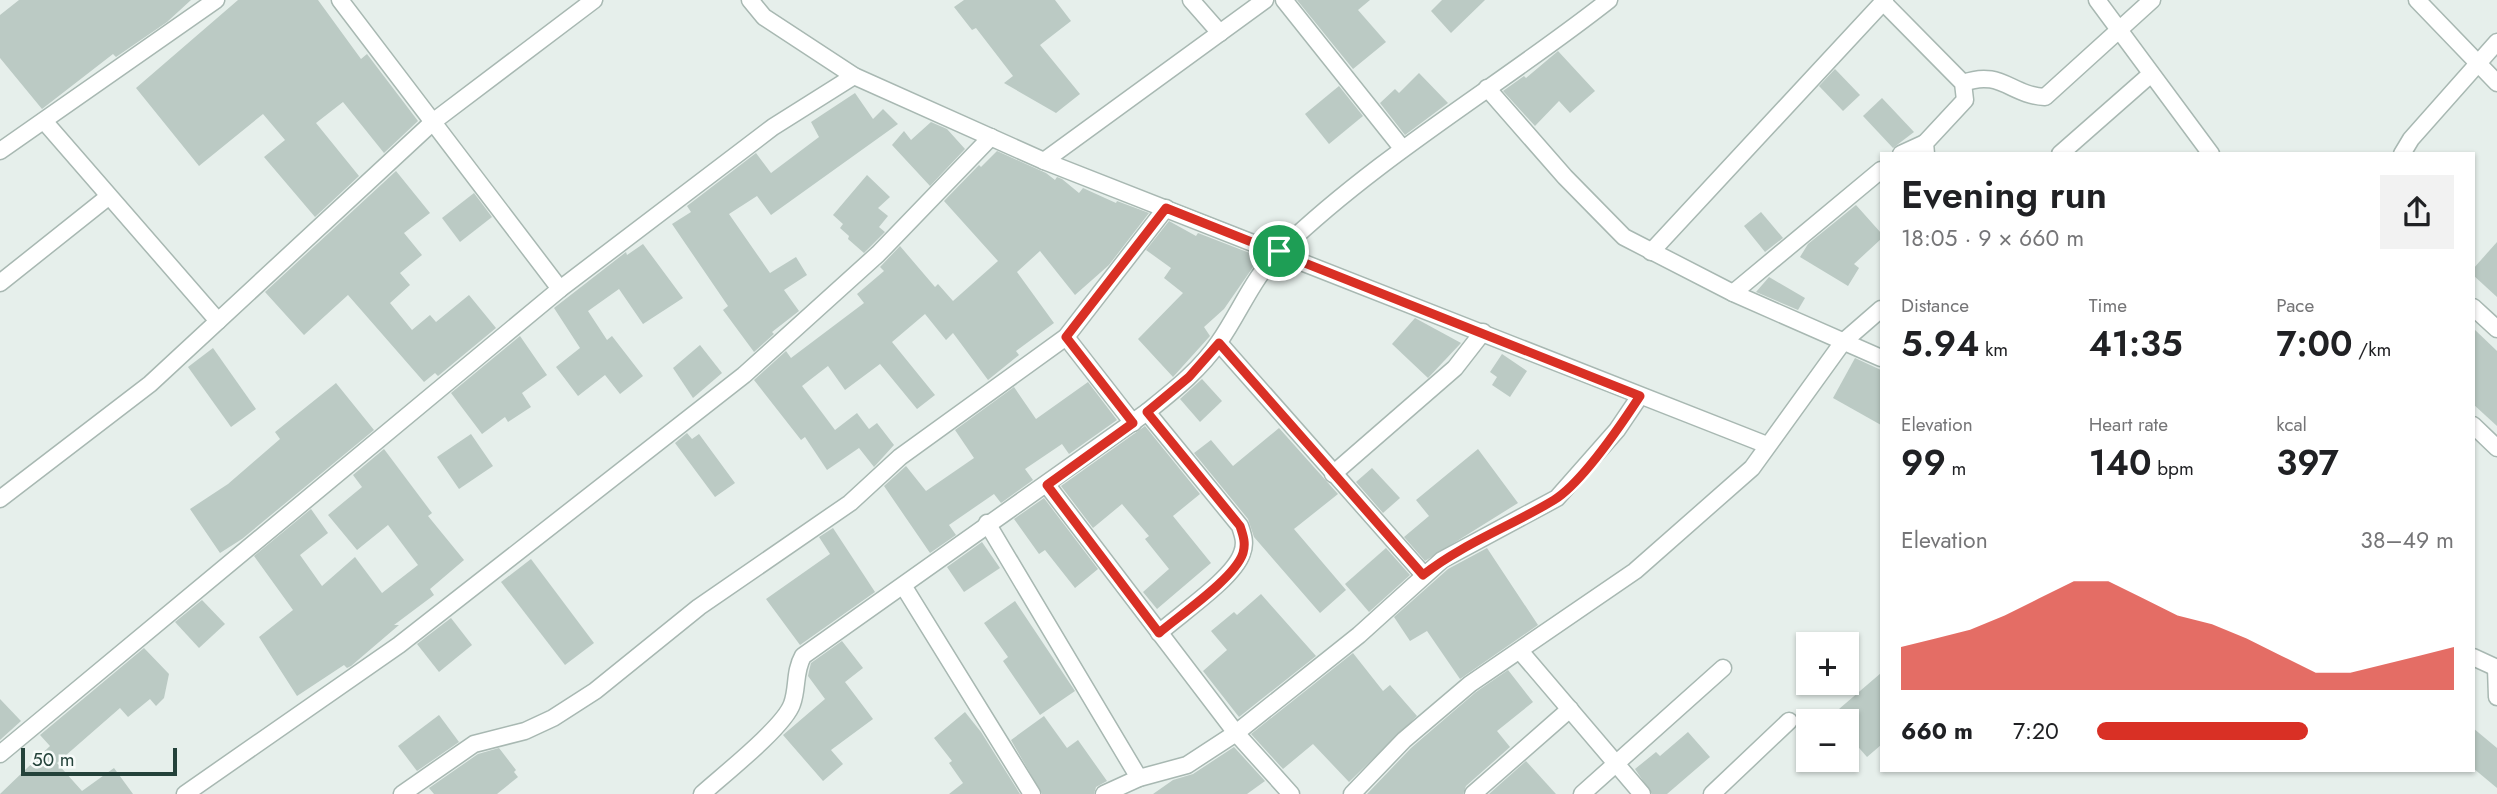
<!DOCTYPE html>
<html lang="en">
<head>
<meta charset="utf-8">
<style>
	body { margin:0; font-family:Jost,sans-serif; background:#f2f2f2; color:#202124; height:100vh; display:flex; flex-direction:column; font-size:26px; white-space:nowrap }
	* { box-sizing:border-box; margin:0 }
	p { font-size:23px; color:#757577 }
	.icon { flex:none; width:38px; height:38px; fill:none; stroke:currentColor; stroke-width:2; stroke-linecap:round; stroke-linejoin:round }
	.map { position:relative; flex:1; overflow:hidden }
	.sheet { position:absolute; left:1880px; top:152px; width:595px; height:620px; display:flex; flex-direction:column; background:#fff; border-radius:0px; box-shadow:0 2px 5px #0004 }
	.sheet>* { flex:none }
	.controls { position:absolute; left:1796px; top:632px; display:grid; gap:14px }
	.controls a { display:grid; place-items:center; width:63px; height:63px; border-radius:0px; background:#fff; box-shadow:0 2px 5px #0004; font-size:35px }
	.scale { position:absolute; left:21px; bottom:18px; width:156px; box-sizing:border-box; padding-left:7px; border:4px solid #24423a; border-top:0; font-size:19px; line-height:24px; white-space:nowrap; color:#24423a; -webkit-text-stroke:5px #f7fbf9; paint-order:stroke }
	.pin { position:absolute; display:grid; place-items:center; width:60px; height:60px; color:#fff; margin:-30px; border:4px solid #fff; border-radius:50%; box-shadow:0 2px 7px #0007 }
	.round { display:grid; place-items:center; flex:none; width:74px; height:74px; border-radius:0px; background:#f2f2f2 }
	.overview { display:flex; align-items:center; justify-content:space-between; height:119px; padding:0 21px }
	h1 { font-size:38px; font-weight:600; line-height:52px }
	.stats { display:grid; grid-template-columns:repeat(3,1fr); gap:10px; height:119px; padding:7px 21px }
	.stats div { display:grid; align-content:center }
	.stats b { font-size:35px; font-weight:600 }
	.stats small { font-size:19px; font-weight:400 }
	.stats p { font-size:19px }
	.chart { height:196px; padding:14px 21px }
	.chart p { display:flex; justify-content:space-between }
	.chart svg { width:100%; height:126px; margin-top:7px; fill:#d93025; opacity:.7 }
	ul { padding:0 21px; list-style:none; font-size:23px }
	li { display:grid; grid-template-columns:112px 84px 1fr; align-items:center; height:52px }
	li i { height:18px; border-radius:9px; background:#d93025 }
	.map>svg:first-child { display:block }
	.building { fill:#bbcac4 }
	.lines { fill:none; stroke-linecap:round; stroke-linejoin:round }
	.minor-casing { stroke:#a8b8b2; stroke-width:19 }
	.minor { stroke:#fff; stroke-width:16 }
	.route-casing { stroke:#fff; stroke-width:14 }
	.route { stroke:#d93025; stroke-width:9 }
</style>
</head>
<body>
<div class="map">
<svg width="2497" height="794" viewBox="0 0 2497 794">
	<rect width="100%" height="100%" fill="#e6efeb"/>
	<!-- building -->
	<g class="building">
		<path d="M 19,0 L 191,0 L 167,22 L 116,57 L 113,54 L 42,109 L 0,58 L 0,15 Z"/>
		<path d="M 238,0 L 318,0 L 361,59 L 367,54 L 418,121 L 384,153 L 343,102 L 316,123 L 359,176 L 315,217 L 264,157 L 285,140 L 263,114 L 199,166 L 136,88 Z"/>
		<path d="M 964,0 L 1055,0 L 1071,21 L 1040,45 L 1080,94 L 1056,113 L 1004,83 L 1013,76 L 976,28 L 972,30 L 954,7 Z"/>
		<path d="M 1297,0 L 1370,0 L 1358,10 L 1386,42 L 1353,69 Z"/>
		<path d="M 1442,0 L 1485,0 L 1451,33 L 1431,11 Z"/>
		<path d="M 1558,51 L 1595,91 L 1570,113 L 1559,101 L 1535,126 L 1503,91 L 1524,76 L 1526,78 Z"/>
		<path d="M 1835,69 L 1860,95 L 1843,111 L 1819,86 Z"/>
		<path d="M 1419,73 L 1448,103 L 1405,135 L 1380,103 L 1395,89 L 1399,93 Z"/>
		<path d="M 1339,86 L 1363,116 L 1329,144 L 1305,114 Z"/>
		<path d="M 855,93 L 873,119 L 883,109 L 898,124 L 771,215 L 757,196 L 729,214 L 770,273 L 796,257 L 807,275 L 784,290 L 799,311 L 772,332 L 774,334 L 754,352 L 723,310 L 728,306 L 672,224 L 691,212 L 687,206 L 756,153 L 771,173 L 819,137 L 811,122 Z"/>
		<path d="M 1882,98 L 1914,132 L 1893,148 L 1863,116 Z"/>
		<path d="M 931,122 L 947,129 L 965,149 L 930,186 L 892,145 L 904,131 L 911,140 Z"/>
		<path d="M 997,151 L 1046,173 L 1055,180 L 1057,177 L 1062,179 L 1079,193 L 1083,188 L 1116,203 L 1117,201 L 1149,213 L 1109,265 L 1075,295 L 1040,251 L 1017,272 L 1054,323 L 1016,351 L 1019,355 L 988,380 L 953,333 L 946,340 L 925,314 L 892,342 L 935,395 L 917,409 L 880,364 L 845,390 L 828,366 L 802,386 L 835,430 L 857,413 L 869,429 L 877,423 L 894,445 L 874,467 L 859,448 L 827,470 L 805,437 L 801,440 L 754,380 L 786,351 L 791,358 L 864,303 L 857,294 L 884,271 L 880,267 L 900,246 L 935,287 L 938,284 L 953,301 L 998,261 L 944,201 L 979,165 L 981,167 Z"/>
		<path d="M 396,171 L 430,213 L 404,233 L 422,255 L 400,273 L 410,285 L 390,303 L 412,330 L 430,315 L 436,322 L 469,295 L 496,328 L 438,376 L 435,373 L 424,382 L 348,295 L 304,335 L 265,292 Z"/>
		<path d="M 867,175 L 890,197 L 878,208 L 888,216 L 879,227 L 885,232 L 864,253 L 848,239 L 849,236 L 840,228 L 843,224 L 833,215 Z"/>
		<path d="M 474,193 L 492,217 L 460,242 L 442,218 Z"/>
		<path d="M 1856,205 L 1881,233 L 1881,239 L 1854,264 L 1859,268 L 1848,286 L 1800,257 L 1808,244 Z"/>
		<path d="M 1761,212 L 1783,238 L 1765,252 L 1744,226 Z"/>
		<path d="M 1169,221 L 1196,236 L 1198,233 L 1260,257 L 1224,309 L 1204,327 L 1210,336 L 1173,377 L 1138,339 L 1183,293 L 1164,278 L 1171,268 L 1146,250 Z"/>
		<path d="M 2497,242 L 2497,297 L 2473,275 L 2473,269 Z"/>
		<path d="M 643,244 L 683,298 L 643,324 L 619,289 L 588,311 L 607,340 L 612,336 L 643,376 L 620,394 L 605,375 L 578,396 L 556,367 L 580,348 L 554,308 L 626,252 L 627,255 Z"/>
		<path d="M 1769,277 L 1805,298 L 1798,310 L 1756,292 Z"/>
		<path d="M 1415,318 L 1461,343 L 1428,378 L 1392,344 Z"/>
		<path d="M 2473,328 L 2497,351 L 2497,426 L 2473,404 Z"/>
		<path d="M 520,336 L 547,375 L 522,393 L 531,407 L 508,422 L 505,417 L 482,434 L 451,393 Z"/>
		<path d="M 700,345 L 722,373 L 693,398 L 673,368 Z"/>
		<path d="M 213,348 L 256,409 L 231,427 L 188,367 Z"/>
		<path d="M 1502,354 L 1527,371 L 1510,397 L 1492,385 L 1497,377 L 1490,372 Z"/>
		<path d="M 1855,358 L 1881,370 L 1881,425 L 1833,398 Z"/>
		<path d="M 1202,379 L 1222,401 L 1200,422 L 1180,399 Z"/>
		<path d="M 1088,382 L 1117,420 L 1069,454 L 1062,444 L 1025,469 L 1033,480 L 1001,503 L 994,494 L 949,525 L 956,535 L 930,553 L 884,486 L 906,466 L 926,491 L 974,458 L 955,430 L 1014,387 L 1036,419 Z"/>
		<path d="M 336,383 L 374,430 L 242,539 L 220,553 L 190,509 L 228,484 L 280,439 L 275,432 Z"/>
		<path d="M 1145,426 L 1200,494 L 1173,516 L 1211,563 L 1157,609 L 1143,592 L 1169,569 L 1145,539 L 1149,536 L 1122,504 L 1093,528 L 1061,486 Z"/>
		<path d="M 1279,428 L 1338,494 L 1294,529 L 1346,590 L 1320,613 L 1254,537 L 1248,519 L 1194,453 L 1211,440 L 1233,466 Z"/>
		<path d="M 687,433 L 692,439 L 699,434 L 735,483 L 715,497 L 675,443 Z"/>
		<path d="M 471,434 L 493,466 L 459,489 L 437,457 Z"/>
		<path d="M 384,449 L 432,513 L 428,516 L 464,560 L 430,589 L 434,595 L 394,625 L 399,625 L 351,666 L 347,668 L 344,665 L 297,696 L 259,637 L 293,610 L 254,556 L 311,509 L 328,533 L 300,555 L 322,586 L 355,557 L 382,593 L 418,565 L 388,525 L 357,550 L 328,515 L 362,487 L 353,475 Z"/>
		<path d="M 1478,449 L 1518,503 L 1425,561 L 1404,537 L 1429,516 L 1416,500 Z"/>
		<path d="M 1372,468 L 1400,498 L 1383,513 L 1356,482 Z"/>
		<path d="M 1044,498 L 1098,569 L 1075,588 L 1045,550 L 1039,554 L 1014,519 Z"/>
		<path d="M 833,528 L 875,592 L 800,645 L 766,599 L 830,554 L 819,537 Z"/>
		<path d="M 982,542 L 1000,568 L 964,592 L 947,567 Z"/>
		<path d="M 1386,548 L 1410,575 L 1369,612 L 1345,584 Z"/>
		<path d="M 1487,548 L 1538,625 L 1460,679 L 1427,631 L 1410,641 L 1394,617 L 1448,569 Z"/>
		<path d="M 531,559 L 594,643 L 565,665 L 501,582 Z"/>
		<path d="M 1261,594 L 1316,656 L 1239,717 L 1203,671 L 1227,650 L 1211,631 L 1234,612 L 1237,615 Z"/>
		<path d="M 202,600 L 225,624 L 199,648 L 175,622 Z"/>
		<path d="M 1015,601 L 1075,691 L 1040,715 L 1003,661 L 1008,657 L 984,623 Z"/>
		<path d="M 451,618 L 472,645 L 439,672 L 417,644 Z"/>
		<path d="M 842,641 L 863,668 L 845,682 L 873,719 L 831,750 L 843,764 L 823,781 L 783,735 L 825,699 L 808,676 L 809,671 L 811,663 Z"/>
		<path d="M 144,648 L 169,674 L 164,698 L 156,706 L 150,699 L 128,717 L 120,708 L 57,763 L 82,791 L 114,768 L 133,794 L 0,794 L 50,746 L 40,735 Z"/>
		<path d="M 1353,653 L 1383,691 L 1390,685 L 1417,716 L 1349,782 L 1313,744 L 1283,769 L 1251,734 Z"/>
		<path d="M 1508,670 L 1533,702 L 1497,731 L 1510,747 L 1466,786 L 1463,794 L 1367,794 L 1411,748 L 1476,692 Z"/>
		<path d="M 1881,673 L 1881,745 L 1867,757 L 1846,733 L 1846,721 L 1825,721 Z"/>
		<path d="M 0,699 L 21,721 L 0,740 Z"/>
		<path d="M 965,712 L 981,732 L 1020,794 L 949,794 L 963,783 L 949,763 L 952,761 L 934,738 Z"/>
		<path d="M 439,715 L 459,742 L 417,771 L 398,746 Z"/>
		<path d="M 1044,716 L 1067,748 L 1078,740 L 1107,781 L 1096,787 L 1094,794 L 1042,794 L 1011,740 Z"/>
		<path d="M 2473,728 L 2497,748 L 2497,788 L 2473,768 Z"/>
		<path d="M 1688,732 L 1710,757 L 1667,794 L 1652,794 L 1635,769 L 1656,752 L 1660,756 Z"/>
		<path d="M 1234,747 L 1265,781 L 1247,794 L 1153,794 L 1173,780 L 1193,774 Z"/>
		<path d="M 499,748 L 516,770 L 514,772 L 518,777 L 497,794 L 434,794 L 429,788 L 478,754 Z"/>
		<path d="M 1526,761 L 1556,794 L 1489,794 Z"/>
	</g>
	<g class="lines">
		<!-- minor casing -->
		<g class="minor-casing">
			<g id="minor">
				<path d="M 340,0 L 560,289"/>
				<path d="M 750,0 L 764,17 L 854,76 L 1044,161 L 1767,445"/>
				<path d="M 1191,0 L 1220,33"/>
				<path d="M 1284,0 L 1402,148"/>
				<path d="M 2097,0 L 2211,154"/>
				<path d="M 2417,0 L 2497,83"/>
				<path d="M 1883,2 L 1963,83 L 1965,100 L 1925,143 L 1926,154"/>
				<path d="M 1963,83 C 2001,69 2010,95 2045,97 L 2152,0"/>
				<path d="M 1487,88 L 1565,177 L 1624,237 L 1733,293 L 1881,358"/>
				<path d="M 44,121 L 218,321"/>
				<path d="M 0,151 L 216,0"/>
				<path d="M 1901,154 L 1925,143"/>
				<path d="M 2060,154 L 2151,74"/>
				<path d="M 2402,154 L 2411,139 L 2497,42"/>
				<path d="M 1044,161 L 1265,0"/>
				<path d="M 1651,252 L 1885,0"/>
				<path d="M 0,283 L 108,197"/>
				<path d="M 1733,293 L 1881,170"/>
				<path d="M 2473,307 L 2497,329"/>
				<path d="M 1066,337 L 1133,423"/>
				<path d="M 1219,343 L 1424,575"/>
				<path d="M 1147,412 L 1240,526 C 1243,535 1246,543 1242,553 C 1234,578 1180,614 1159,633"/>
				<path d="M 2473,425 L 2497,448"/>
				<path d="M 1333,474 L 1455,368 L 1483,332"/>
				<path d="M 1047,485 L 1236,733 L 1291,794"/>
				<path d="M 0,499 L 150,384 L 434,121 L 594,0"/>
				<path d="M 987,523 L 1139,778"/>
				<path d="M 904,587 L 1032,794"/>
				<path d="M 1520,651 L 1642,794"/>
				<path d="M 2473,657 L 2497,668"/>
				<path d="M 2496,668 L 2497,697"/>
				<path d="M 0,754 L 560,289 L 773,127 L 854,76"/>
				<path d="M 185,794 L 399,645 L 744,375 L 878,254 L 991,137"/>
				<path d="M 402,794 L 474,744 L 525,731 L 553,718 L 595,691 L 699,607 L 850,503 L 900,457 L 1066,337 L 1166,208"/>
				<path d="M 702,794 C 723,775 784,727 792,704 C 798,688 794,672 803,656 L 1147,412 C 1173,391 1200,370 1219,342 C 1240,312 1254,275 1281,250 C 1381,154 1501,85 1609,0"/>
				<path d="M 1104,794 L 1139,778 L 1187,765 L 1236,733 L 1359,635 L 1442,560 L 1557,498 L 1617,430 L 1640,396"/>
				<path d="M 1352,794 L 1404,740 L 1470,684 L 1635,571 L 1752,468 L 1843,342 L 1881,309"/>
				<path d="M 1473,794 L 1570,709"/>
				<path d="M 1582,794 L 1723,668"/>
				<path d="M 1712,794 L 1789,721"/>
			</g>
		</g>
		<!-- minor -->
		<use href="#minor" class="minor"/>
	</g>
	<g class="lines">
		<!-- route casing -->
		<g class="route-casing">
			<path id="route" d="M 1166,208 L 1640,396 C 1621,425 1583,482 1554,500 C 1511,526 1464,543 1423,575 L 1219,343 L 1189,377 L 1147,412 L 1240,526 C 1243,535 1246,543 1243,553 C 1235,578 1180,615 1159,633 L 1047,485 L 1133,423 L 1066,337 Z"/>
		</g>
		<!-- route -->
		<use href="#route" class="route"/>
	</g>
</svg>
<div class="controls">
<a>+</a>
<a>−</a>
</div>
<div class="scale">50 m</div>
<div class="pin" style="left:1279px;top:251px;background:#1e9e55"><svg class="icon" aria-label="arrive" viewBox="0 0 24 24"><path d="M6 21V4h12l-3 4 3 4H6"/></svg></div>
<section class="sheet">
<div class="overview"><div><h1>Evening run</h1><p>18:05 · 9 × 660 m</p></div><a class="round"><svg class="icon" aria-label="share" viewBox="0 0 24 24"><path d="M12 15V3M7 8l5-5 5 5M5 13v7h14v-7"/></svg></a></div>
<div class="stats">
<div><p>Distance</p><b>5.94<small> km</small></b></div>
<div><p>Time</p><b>41:35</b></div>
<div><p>Pace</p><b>7:00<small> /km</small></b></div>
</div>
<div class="stats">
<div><p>Elevation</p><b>99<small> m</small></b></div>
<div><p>Heart rate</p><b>140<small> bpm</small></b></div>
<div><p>kcal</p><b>397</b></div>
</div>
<div class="chart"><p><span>Elevation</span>38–49 m</p>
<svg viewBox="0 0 160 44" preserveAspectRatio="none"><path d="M0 44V29L10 26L20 23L30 18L40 12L50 6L60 6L70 12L80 18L90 21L100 26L110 32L120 38L130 38L140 35L150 32L160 29V44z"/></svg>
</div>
<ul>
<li><b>660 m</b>7:20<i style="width:59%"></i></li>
</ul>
</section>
</div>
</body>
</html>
